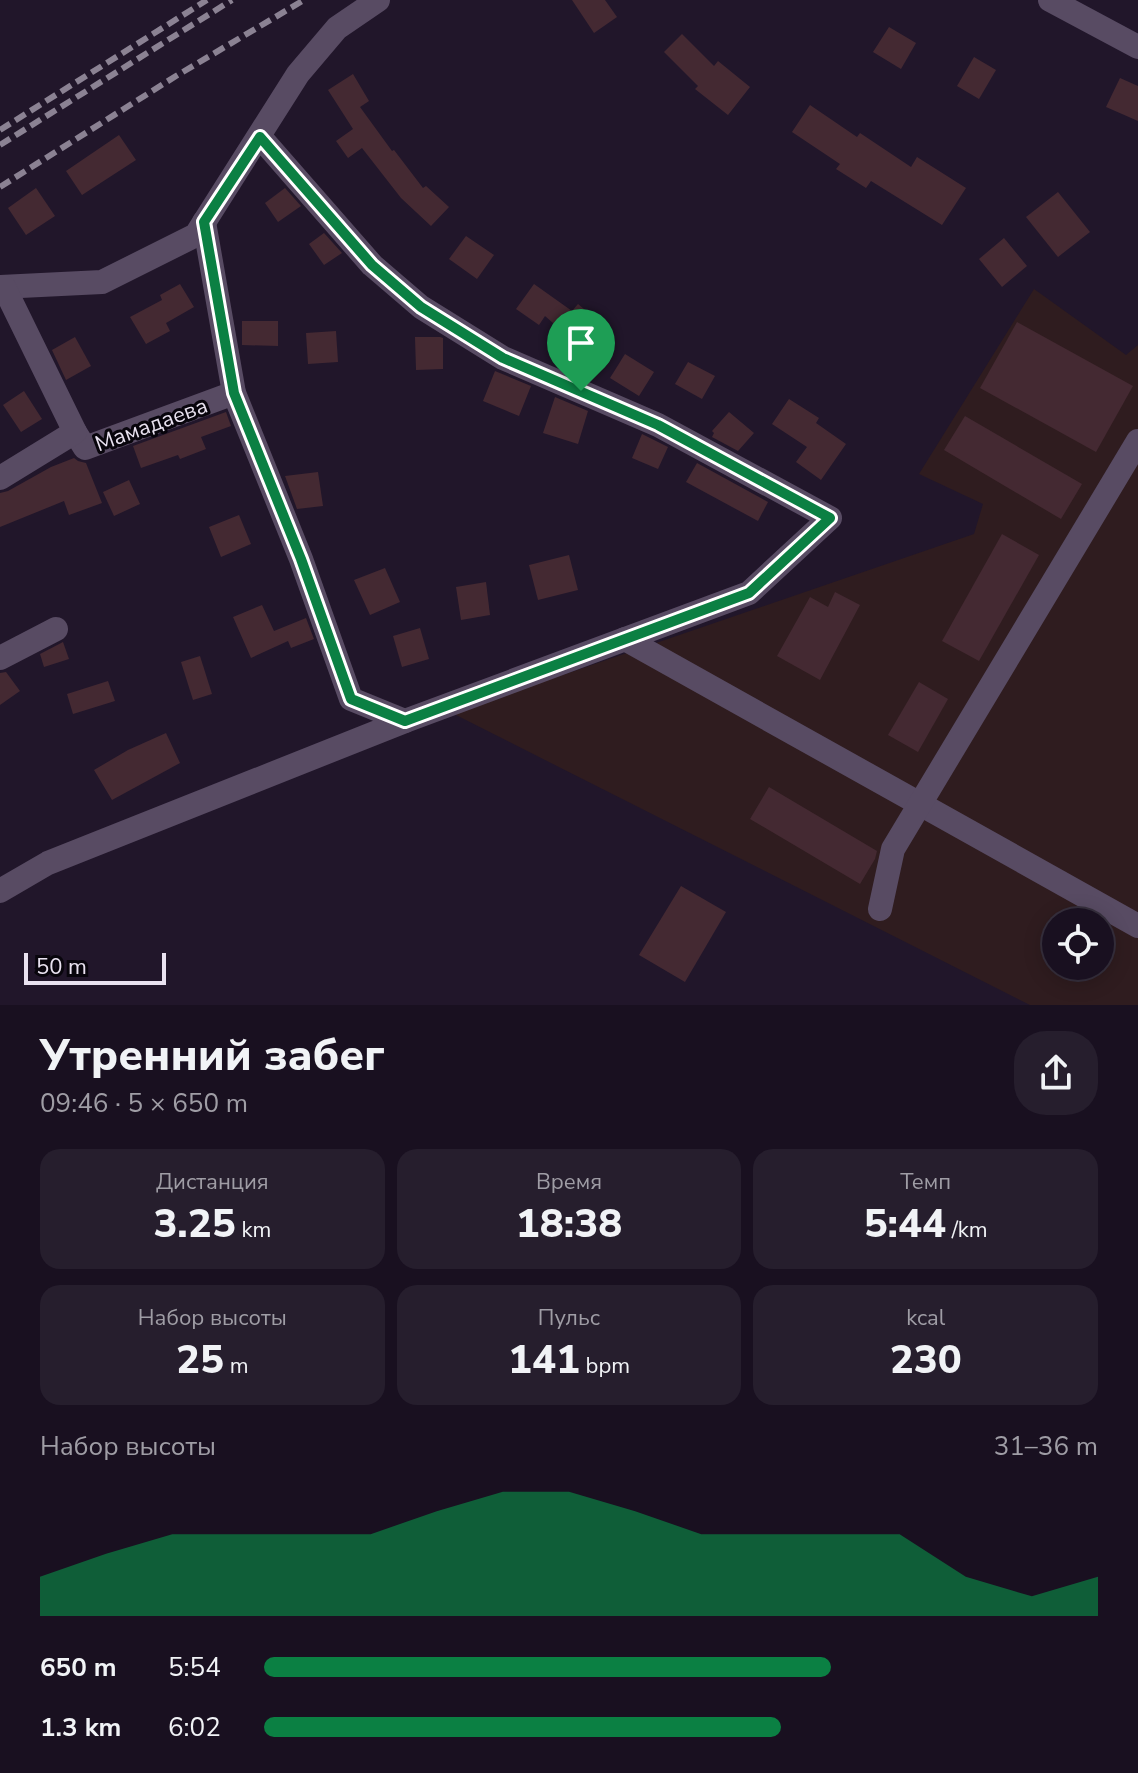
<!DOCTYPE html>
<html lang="ru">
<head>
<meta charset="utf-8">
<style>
	body { margin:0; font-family:"Nunito Sans",sans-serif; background:#261e2d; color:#f1f3f6; height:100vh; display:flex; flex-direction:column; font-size:30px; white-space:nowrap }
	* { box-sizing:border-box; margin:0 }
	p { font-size:26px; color:#9f9da5 }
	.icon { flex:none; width:44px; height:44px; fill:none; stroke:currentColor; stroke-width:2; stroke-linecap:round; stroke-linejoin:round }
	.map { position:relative; height:1005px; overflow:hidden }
	.side { display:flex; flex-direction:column; background:#191020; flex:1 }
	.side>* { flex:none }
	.tools { position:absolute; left:1042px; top:908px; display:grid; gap:16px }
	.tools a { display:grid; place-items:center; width:72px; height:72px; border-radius:50%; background:#191020; box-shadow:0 4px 20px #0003,0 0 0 2px #37303e; font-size:40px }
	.scale { position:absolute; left:24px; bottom:20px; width:142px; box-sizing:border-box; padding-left:8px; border:4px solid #e9e2f0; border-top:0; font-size:22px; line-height:28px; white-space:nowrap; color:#e9e2f0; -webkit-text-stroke:6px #08050c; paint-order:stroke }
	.pin { position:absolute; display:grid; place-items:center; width:68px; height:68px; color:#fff; margin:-82px -34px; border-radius:50% 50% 50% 0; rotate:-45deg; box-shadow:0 0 8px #0007 }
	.pin .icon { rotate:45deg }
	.round { display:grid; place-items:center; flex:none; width:84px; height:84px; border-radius:32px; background:#261e2d }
	.headline { display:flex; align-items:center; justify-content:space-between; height:136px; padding:0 40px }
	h1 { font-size:44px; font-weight:800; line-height:60px }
	.stats { display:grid; grid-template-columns:repeat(3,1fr); gap:12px; height:136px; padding:8px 40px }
	.stats div { display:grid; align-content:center; border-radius:20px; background:#261e2d; text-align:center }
	.stats b { font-size:40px; font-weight:800 }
	.stats small { font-size:22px; font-weight:400 }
	.stats p { font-size:22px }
	.chart { height:224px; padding:16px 40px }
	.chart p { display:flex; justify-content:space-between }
	.chart svg { width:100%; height:144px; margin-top:8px; fill:#0b8043; opacity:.7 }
	ul { padding:0 40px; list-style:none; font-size:26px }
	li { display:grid; grid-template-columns:128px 96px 1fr; align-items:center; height:60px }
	li i { height:20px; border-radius:10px; background:#0b8043 }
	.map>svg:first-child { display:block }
	.industrial { fill:#2f1c1f; fill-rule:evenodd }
	.building { fill:#442932 }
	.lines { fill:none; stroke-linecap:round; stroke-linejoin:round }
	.minor { stroke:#584b63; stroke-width:24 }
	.rail { stroke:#8b8293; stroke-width:6; stroke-dasharray:12 6; stroke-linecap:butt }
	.route-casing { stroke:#fff; stroke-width:16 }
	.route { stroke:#0b8043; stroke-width:10 }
	.labels { text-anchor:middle; stroke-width:6; stroke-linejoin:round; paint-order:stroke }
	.street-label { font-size:22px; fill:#e9e2f0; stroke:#08050c }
</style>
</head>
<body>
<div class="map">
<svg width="1138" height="1005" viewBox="0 0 1138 1005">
	<rect width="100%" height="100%" fill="#21162a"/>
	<!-- industrial -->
	<path class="industrial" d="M 1034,289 L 1126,355 L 1138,345 L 1138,1005 L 1030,1005 L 452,713 L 974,534 L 983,504 L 919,474 ZM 1056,922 L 1100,922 L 1100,966 L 1056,966 Z"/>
	<!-- building -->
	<g class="building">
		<path d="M 572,0 L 605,0 L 617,17 L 594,33 Z"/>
		<path d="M 889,27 L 916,43 L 901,69 L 873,52 Z"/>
		<path d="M 682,34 L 714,66 L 718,61 L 750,87 L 728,115 L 695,89 L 698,86 L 664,52 Z"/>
		<path d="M 974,57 L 996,70 L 979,99 L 957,86 Z"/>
		<path d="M 353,74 L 369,101 L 360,107 L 392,151 L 394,150 L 423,188 L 426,186 L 449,207 L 431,226 L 401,198 L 362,148 L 348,158 L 336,141 L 353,129 L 328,90 Z"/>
		<path d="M 1120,78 L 1138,86 L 1138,121 L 1106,107 Z"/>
		<path d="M 810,105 L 857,137 L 860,133 L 911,167 L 917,157 L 966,188 L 942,225 L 871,181 L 866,188 L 836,169 L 840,164 L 792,132 Z"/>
		<path d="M 119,135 L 136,160 L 82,195 L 66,171 Z"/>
		<path d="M 36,188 L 55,216 L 26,235 L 8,208 Z"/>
		<path d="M 285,188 L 301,206 L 278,222 L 265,203 Z"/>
		<path d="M 1058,192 L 1090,232 L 1058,257 L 1026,217 Z"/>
		<path d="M 324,233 L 342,253 L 324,265 L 309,244 Z"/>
		<path d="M 466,236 L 494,255 L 477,279 L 449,259 Z"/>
		<path d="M 1004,238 L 1027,266 L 1002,287 L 979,259 Z"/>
		<path d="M 180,284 L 194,307 L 166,323 L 170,331 L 146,344 L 130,317 L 162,300 L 160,295 Z"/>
		<path d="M 534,284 L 572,311 L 578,304 L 604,326 L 584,349 L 573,340 L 575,335 L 561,330 L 545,316 L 539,325 L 516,309 Z"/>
		<path d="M 242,321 L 278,321 L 278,346 L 242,345 Z"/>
		<path d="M 1017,322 L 1133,386 L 1096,452 L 980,388 Z"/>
		<path d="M 336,331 L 338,362 L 308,364 L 306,333 Z"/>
		<path d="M 75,337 L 91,366 L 66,380 L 52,350 Z"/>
		<path d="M 415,337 L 440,337 L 443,338 L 443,369 L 416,370 Z"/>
		<path d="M 625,354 L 654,372 L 639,396 L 610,378 Z"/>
		<path d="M 688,362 L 715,376 L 702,399 L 675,384 Z"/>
		<path d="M 495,371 L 531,386 L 519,416 L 483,401 Z"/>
		<path d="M 24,391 L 42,419 L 21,432 L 3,405 Z"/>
		<path d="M 555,397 L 588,411 L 578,444 L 543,433 Z"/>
		<path d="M 789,399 L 819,418 L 816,423 L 846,444 L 821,480 L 796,462 L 807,447 L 772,424 Z"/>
		<path d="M 226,412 L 231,426 L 201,437 L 206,449 L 180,459 L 178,455 L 141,468 L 133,446 Z"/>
		<path d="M 729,412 L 754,433 L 738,451 L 712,437 L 714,433 L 712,431 Z"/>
		<path d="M 965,416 L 1082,484 L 1061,519 L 944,450 Z"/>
		<path d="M 642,434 L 668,447 L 658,469 L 632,458 Z"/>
		<path d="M 74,458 L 78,461 L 86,463 L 102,503 L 69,515 L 64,501 L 0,527 L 0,493 L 8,491 L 51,467 Z"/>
		<path d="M 697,463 L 768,502 L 758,521 L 686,482 Z"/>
		<path d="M 318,472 L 323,506 L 297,509 L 285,476 Z"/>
		<path d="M 129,480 L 140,504 L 114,516 L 103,492 Z"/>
		<path d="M 239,515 L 251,544 L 221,557 L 209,527 Z"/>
		<path d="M 1002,534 L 1039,555 L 979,661 L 942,641 Z"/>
		<path d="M 569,555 L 578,590 L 538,600 L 529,565 Z"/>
		<path d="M 385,568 L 400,602 L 370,615 L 354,580 Z"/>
		<path d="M 486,582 L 490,615 L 461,620 L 456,587 Z"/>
		<path d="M 835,592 L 860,605 L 820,680 L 777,656 L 810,597 L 828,607 Z"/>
		<path d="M 262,605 L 274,631 L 306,618 L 314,639 L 291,648 L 288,641 L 251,658 L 233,617 Z"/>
		<path d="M 420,628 L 429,659 L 402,667 L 393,636 Z"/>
		<path d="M 63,642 L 69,659 L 44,667 L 40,654 Z"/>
		<path d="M 200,656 L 212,694 L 193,700 L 181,662 Z"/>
		<path d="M 6,672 L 20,691 L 0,705 L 0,673 Z"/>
		<path d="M 108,681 L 115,701 L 73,714 L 67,694 Z"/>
		<path d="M 919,682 L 948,699 L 918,752 L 888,735 Z"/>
		<path d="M 166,733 L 180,763 L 112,800 L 94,770 L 128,750 Z"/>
		<path d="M 769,787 L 877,851 L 875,859 L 860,884 L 750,819 Z"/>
		<path d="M 681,886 L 726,912 L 685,982 L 639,955 Z"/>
	</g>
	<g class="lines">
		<!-- minor -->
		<g class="minor">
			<path d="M 1050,0 L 1138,47"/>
			<path d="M 204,222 L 234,393 L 301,559 L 351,699 L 405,721 L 749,593 L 830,518 L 658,425 L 503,358 L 421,307 L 372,265 L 260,137"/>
			<path d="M 0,287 L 102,282 L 196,235 L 298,74 L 337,28 L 378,0"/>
			<path d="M 75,432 L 85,448 L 234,393"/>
			<path d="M 0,478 L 75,432 L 4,287"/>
			<path d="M 625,639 L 1138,926"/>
			<path d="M 0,658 L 56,629"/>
			<path d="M 0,891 L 48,863 L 405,721"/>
			<path d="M 880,909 L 893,849 L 1138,441"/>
		</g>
		<!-- rail -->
		<g class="rail">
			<path d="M 0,130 L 207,0"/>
			<path d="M 0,145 L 232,0"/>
			<path d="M 0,187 L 176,76 L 304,0"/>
		</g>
	</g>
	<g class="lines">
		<!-- route casing -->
		<g class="route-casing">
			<path id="route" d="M 260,137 L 372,265 L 421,307 L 503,358 L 658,425 L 830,518 L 749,593 L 405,721 L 351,699 L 301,559 L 234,393 L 204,222 Z"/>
		</g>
		<!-- route -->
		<use href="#route" class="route"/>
	</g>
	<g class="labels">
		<!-- street labels -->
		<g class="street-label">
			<text transform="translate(151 424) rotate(-20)" y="8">Мамадаева</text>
		</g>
	</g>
</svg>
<div class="tools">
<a><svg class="icon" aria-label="locate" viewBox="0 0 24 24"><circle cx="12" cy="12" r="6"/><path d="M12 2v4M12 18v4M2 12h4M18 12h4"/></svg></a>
</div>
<div class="scale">50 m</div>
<div class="pin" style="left:581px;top:391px;background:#1e9e55"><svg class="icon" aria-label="arrive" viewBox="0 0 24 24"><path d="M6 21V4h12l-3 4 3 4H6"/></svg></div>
</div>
<section class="side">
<div class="headline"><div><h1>Утренний забег</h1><p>09:46 · 5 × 650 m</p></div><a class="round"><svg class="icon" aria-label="share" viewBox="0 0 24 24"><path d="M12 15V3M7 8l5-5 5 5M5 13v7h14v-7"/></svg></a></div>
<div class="stats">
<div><p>Дистанция</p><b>3.25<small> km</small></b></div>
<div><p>Время</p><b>18:38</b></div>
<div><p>Темп</p><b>5:44<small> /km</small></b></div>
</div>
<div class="stats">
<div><p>Набор высоты</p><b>25<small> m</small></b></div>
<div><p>Пульс</p><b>141<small> bpm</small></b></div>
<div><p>kcal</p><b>230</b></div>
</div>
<div class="chart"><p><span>Набор высоты</span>31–36 m</p>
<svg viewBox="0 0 160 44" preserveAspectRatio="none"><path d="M0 44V32L10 25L20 19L30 19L40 19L50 19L60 12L70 6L80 6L90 12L100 19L110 19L120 19L130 19L140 32L150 38L160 32V44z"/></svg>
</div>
<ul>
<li><b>650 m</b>5:54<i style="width:68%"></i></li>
<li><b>1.3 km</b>6:02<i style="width:62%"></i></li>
</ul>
</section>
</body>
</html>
